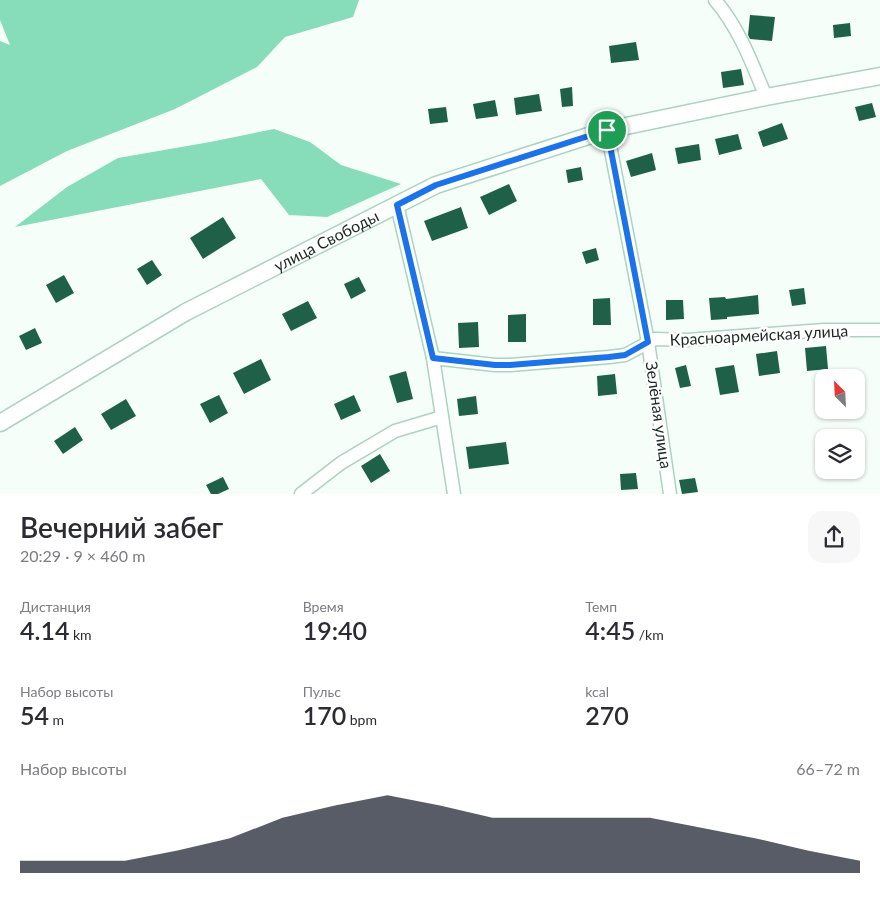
<!DOCTYPE html>
<html lang="ru">
<head>
<meta charset="utf-8">
<style>
	body { margin:0; font-family:Lato,sans-serif; background:#f7f7f7; color:#2b2b33; height:100vh; display:flex; flex-direction:column; font-size:19px; white-space:nowrap }
	* { box-sizing:border-box; margin:0 }
	p { font-size:16px; color:#7c7c81 }
	.icon { flex:none; width:28px; height:28px; fill:none; stroke:currentColor; stroke-width:2; stroke-linecap:round; stroke-linejoin:round }
	.map { position:relative; height:494px; overflow:hidden }
	.panel { display:flex; flex-direction:column; background:#fff; flex:1 }
	.panel>* { flex:none }
	.needle { width:32px; rotate:336deg }
	.controls { position:absolute; left:815px; top:369px; display:grid; gap:10px }
	.controls a { display:grid; place-items:center; width:50px; height:50px; border-radius:10px; background:#fff; box-shadow:0 1px 4px #0004; font-size:25px }
	.pin { position:absolute; display:grid; place-items:center; width:42px; height:42px; color:#fff; margin:-21px; border:2px solid #fff; border-radius:50%; box-shadow:0 1px 5px #0007 }
	.round { display:grid; place-items:center; flex:none; width:52px; height:52px; border-radius:15px; background:#f7f7f7 }
	.overview { display:flex; align-items:center; justify-content:space-between; height:85px; padding:0 20px }
	h1 { font-size:28px; font-weight:600; line-height:38px }
	.stats { display:grid; grid-template-columns:repeat(3,1fr); gap:8px; height:85px; padding:5px 20px }
	.stats div { display:grid; align-content:center }
	.stats b { font-size:25px; font-weight:600 }
	.stats small { font-size:14px; font-weight:400 }
	.stats p { font-size:14px }
	.chart { height:140px; padding:10px 20px }
	.chart p { display:flex; justify-content:space-between }
	.chart svg { width:100%; height:90px; margin-top:5px; fill:#111827; opacity:.7 }
	.map>svg:first-child { display:block }
	.green { fill:#87dcb9 }
	.building { fill:#1f6049 }
	.lines { fill:none; stroke-linecap:round; stroke-linejoin:round }
	.minor-casing { stroke:#abd3c1; stroke-width:15 }
	.tertiary-casing { stroke:#abd3c1; stroke-width:19 }
	.minor { stroke:#fff; stroke-width:12 }
	.tertiary { stroke:#fff; stroke-width:16 }
	.route-casing { stroke:#fff; stroke-width:10 }
	.route { stroke:#1a73e8; stroke-width:6 }
	.labels { text-anchor:middle; stroke-width:5; stroke-linejoin:round; paint-order:stroke }
	.street-label { font-size:16px; fill:#1a2923; stroke:#fff }
</style>
</head>
<body>
<div class="map">
<svg width="880" height="494" viewBox="0 0 880 494">
	<rect width="100%" height="100%" fill="#f6fefa"/>
	<!-- green -->
	<g class="green">
		<path d="M 0,0 L 359,0 L 353,17 L 285,37 L 257,67 L 175,109 L 67,151 L 0,186 L 0,41 L 10,45 L 0,20 Z"/>
		<path d="M 274,129 L 310,142 L 341,165 L 401,184 L 327,217 L 289,215 L 261,179 L 15,227 L 67,187 L 118,158 L 210,142 Z"/>
	</g>
	<!-- building -->
	<g class="building">
		<path d="M 750,15 L 775,17 L 772,41 L 750,39 L 748,35 Z"/>
		<path d="M 850,23 L 851,36 L 834,38 L 833,25 Z"/>
		<path d="M 636,42 L 639,60 L 611,63 L 609,46 Z"/>
		<path d="M 741,69 L 744,85 L 723,88 L 721,72 Z"/>
		<path d="M 572,87 L 573,106 L 562,107 L 560,89 Z"/>
		<path d="M 539,94 L 542,111 L 516,115 L 514,98 Z"/>
		<path d="M 495,100 L 498,116 L 476,119 L 473,104 Z"/>
		<path d="M 872,103 L 876,117 L 859,121 L 855,107 Z"/>
		<path d="M 446,107 L 448,122 L 430,124 L 428,109 Z"/>
		<path d="M 782,123 L 788,139 L 763,147 L 758,132 Z"/>
		<path d="M 738,134 L 742,149 L 719,155 L 715,139 Z"/>
		<path d="M 699,144 L 701,160 L 678,164 L 675,148 Z"/>
		<path d="M 652,153 L 656,170 L 631,177 L 626,161 Z"/>
		<path d="M 581,167 L 583,180 L 568,183 L 566,170 Z"/>
		<path d="M 509,184 L 517,201 L 489,215 L 480,197 Z"/>
		<path d="M 461,207 L 468,228 L 432,241 L 424,221 Z"/>
		<path d="M 223,217 L 236,238 L 203,259 L 190,238 Z"/>
		<path d="M 596,248 L 599,260 L 586,264 L 582,252 Z"/>
		<path d="M 152,260 L 162,275 L 147,285 L 137,269 Z"/>
		<path d="M 64,275 L 74,293 L 56,303 L 46,285 Z"/>
		<path d="M 359,277 L 366,291 L 351,299 L 344,284 Z"/>
		<path d="M 804,288 L 806,304 L 792,306 L 789,290 Z"/>
		<path d="M 758,295 L 759,314 L 727,317 L 727,319 L 711,320 L 709,298 L 725,297 L 726,299 Z"/>
		<path d="M 610,298 L 611,325 L 593,325 L 593,299 Z"/>
		<path d="M 666,300 L 683,300 L 684,319 L 666,320 Z"/>
		<path d="M 308,301 L 317,318 L 291,331 L 282,314 Z"/>
		<path d="M 526,314 L 526,342 L 508,342 L 508,315 Z"/>
		<path d="M 478,322 L 479,347 L 459,348 L 458,323 Z"/>
		<path d="M 35,328 L 42,343 L 26,350 L 19,336 Z"/>
		<path d="M 826,346 L 828,369 L 807,371 L 805,348 Z"/>
		<path d="M 777,351 L 780,373 L 759,376 L 756,354 Z"/>
		<path d="M 261,359 L 271,380 L 244,394 L 233,373 Z"/>
		<path d="M 686,365 L 691,386 L 680,388 L 675,368 Z"/>
		<path d="M 734,365 L 739,392 L 720,395 L 715,368 Z"/>
		<path d="M 406,371 L 413,399 L 397,403 L 389,376 Z"/>
		<path d="M 615,374 L 617,394 L 598,396 L 597,376 Z"/>
		<path d="M 219,395 L 228,413 L 210,423 L 200,404 Z"/>
		<path d="M 354,395 L 361,411 L 341,420 L 334,404 Z"/>
		<path d="M 476,396 L 478,414 L 459,416 L 457,399 Z"/>
		<path d="M 126,399 L 136,416 L 111,430 L 101,414 Z"/>
		<path d="M 75,427 L 83,440 L 63,454 L 54,441 Z"/>
		<path d="M 506,442 L 509,464 L 469,469 L 466,447 Z"/>
		<path d="M 380,454 L 390,471 L 371,483 L 361,466 Z"/>
		<path d="M 636,473 L 638,489 L 621,490 L 620,474 Z"/>
		<path d="M 223,477 L 229,489 L 218,494 L 211,494 L 206,485 Z"/>
		<path d="M 695,478 L 698,492 L 682,494 L 679,480 Z"/>
	</g>
	<g class="lines">
		<!-- minor casing -->
		<g class="minor-casing">
			<g id="minor">
				<path d="M 715,0 C 739,28 752,63 766,97"/>
				<path d="M 607,130 L 648,342 L 670,494"/>
				<path d="M 397,205 L 433,358 L 454,494"/>
				<path d="M 433,358 L 495,365 L 510,365 L 609,357 L 625,355 L 655,339 L 687,340 L 824,330 L 880,330"/>
				<path d="M 301,494 L 341,463 L 395,431 L 442,417"/>
			</g>
		</g>
		<!-- tertiary casing -->
		<g class="tertiary-casing">
			<g id="tertiary">
				<path id="s1" d="M 0,423 L 186,312 L 436,185 L 607,130 L 766,97 L 880,76"/>
			</g>
		</g>
		<!-- minor -->
		<use href="#minor" class="minor"/>
		<!-- tertiary -->
		<use href="#tertiary" class="tertiary"/>
	</g>
	<g class="lines">
		<!-- route casing -->
		<g class="route-casing">
			<path id="route" d="M 607,130 L 648,342 L 625,355 L 609,357 L 559,361 L 510,365 L 495,365 L 433,358 L 397,205 L 436,185 Z"/>
		</g>
		<!-- route -->
		<use href="#route" class="route"/>
	</g>
	<g class="labels">
		<!-- street labels -->
		<g class="street-label">
			<text dy="6" stroke="none"><textPath href="#s1" startOffset="374">улица Свободы</textPath></text>
			<text transform="translate(759 335) rotate(-3)" y="6">Красноармейская улица</text>
			<text transform="translate(659 415) rotate(82)" y="6">Зелёная улица</text>
		</g>
	</g>
</svg>
<div class="controls">
<a><svg class="needle" viewBox="-14 -14 28 28"><path d="M0-13l5 13h-10z" fill="#e53935"/><path d="M0 13l5-13h-10z" fill="#7c7c81"/></svg></a>
<a><svg class="icon" aria-label="layers" viewBox="0 0 24 24"><path d="M12 4l9 5-9 5-9-5zM3 14l9 5 9-5"/></svg></a>
</div>
<div class="pin" style="left:607px;top:130px;background:#1e9e55"><svg class="icon" aria-label="arrive" viewBox="0 0 24 24"><path d="M6 21V4h12l-3 4 3 4H6"/></svg></div>
</div>
<section class="panel">
<div class="overview"><div><h1>Вечерний забег</h1><p>20:29 · 9 × 460 m</p></div><a class="round"><svg class="icon" aria-label="share" viewBox="0 0 24 24"><path d="M12 15V3M7 8l5-5 5 5M5 13v7h14v-7"/></svg></a></div>
<div class="stats">
<div><p>Дистанция</p><b>4.14<small> km</small></b></div>
<div><p>Время</p><b>19:40</b></div>
<div><p>Темп</p><b>4:45<small> /km</small></b></div>
</div>
<div class="stats">
<div><p>Набор высоты</p><b>54<small> m</small></b></div>
<div><p>Пульс</p><b>170<small> bpm</small></b></div>
<div><p>kcal</p><b>270</b></div>
</div>
<div class="chart"><p><span>Набор высоты</span>66–72 m</p>
<svg viewBox="0 0 160 44" preserveAspectRatio="none"><path d="M0 44V38L10 38L20 38L30 33L40 27L50 17L60 11L70 6L80 11L90 17L100 17L110 17L120 17L130 22L140 27L150 33L160 38V44z"/></svg>
</div>
</section>
</body>
</html>
